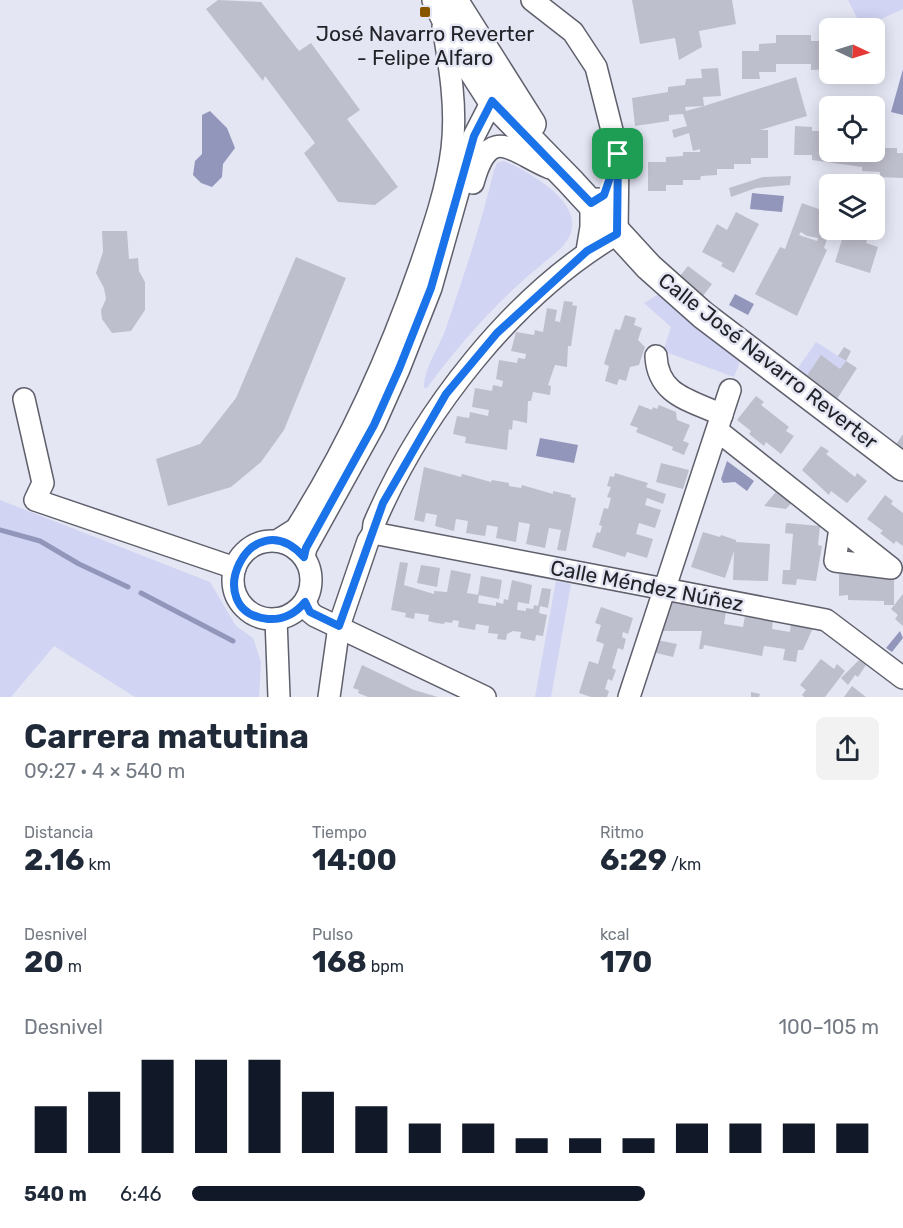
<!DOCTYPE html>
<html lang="es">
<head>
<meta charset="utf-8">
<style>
	body { margin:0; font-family:Rubik,sans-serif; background:#f2f2f3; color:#1f2937; height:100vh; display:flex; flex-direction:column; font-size:22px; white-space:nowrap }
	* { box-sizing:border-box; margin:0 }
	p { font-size:20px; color:#747a83 }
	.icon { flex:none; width:33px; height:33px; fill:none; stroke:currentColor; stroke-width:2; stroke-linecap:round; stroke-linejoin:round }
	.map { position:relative; height:697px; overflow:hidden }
	.sheet { display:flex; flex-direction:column; background:#fff; flex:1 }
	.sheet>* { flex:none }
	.needle { width:39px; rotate:94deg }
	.controls { position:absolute; left:819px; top:18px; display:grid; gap:12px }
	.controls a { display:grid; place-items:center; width:66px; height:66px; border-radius:9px; background:#fff; box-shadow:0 3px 15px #0003; font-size:30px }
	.pin { position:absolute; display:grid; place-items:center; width:51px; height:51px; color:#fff; margin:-26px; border-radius:12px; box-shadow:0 3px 9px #0006 }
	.round { display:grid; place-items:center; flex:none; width:63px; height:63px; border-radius:9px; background:#f2f2f3 }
	.summary { display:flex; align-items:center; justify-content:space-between; height:102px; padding:0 24px }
	h1 { font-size:33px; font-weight:700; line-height:45px }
	.figures { display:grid; grid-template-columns:repeat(3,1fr); gap:9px; height:102px; padding:6px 24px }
	.figures div { display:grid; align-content:center }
	.figures b { font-size:30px; font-weight:700 }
	.figures small { font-size:16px; font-weight:400 }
	.figures p { font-size:16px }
	.chart { height:168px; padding:12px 24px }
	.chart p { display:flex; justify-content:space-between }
	.chart svg { width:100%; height:108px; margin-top:6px; stroke:#111827; stroke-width:6 }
	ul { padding:0 24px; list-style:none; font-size:20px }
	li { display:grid; grid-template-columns:96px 72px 1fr; align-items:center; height:45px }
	li i { height:15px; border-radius:8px; background:#111827 }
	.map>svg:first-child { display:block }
	.green { fill:#d1d4f2 }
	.water { fill:#9296bb }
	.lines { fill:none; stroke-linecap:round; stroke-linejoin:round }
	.stream { stroke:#9296bb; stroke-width:5 }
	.building { fill:#bebfcc; fill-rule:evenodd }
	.minor-casing { stroke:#5f606c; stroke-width:24 }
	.major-casing { stroke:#5f606c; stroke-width:30 }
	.minor { stroke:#fff; stroke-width:21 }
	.major { stroke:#fff; stroke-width:27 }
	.route-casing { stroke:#fff; stroke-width:12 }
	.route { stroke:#1a73e8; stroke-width:8 }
	.poi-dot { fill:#895600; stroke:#e5e6f4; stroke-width:2 }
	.labels { text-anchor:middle; stroke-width:5; stroke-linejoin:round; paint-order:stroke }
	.poi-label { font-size:21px; fill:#222328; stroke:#e5e6f4 }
	.street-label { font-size:21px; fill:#222328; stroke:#e5e6f4 }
</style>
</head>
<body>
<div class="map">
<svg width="903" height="697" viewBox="0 0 903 697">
	<rect width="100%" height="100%" fill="#e5e6f4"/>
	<!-- green -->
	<g class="green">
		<path d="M 848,0 L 903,0 L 903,9 L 862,28 Z"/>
		<path d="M 504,161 C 527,170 577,199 572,228 C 569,246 552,255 540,266 C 497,301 460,343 427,388 L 424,388 C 424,368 438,349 445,331 C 463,278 481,225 494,170 L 497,163 Z"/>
		<path d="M 659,294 L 689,321 L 743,354 L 734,377 L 663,351 L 671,327 L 644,303 Z"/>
		<path d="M 816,342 L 846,361 L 825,390 L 796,371 Z"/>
		<path d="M 0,500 L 210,582 L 236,626 L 253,638 L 261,662 L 259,697 L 135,697 L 54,646 L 11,697 L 0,697 Z"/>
		<path d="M 556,581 L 571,584 L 551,697 L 535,697 Z"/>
	</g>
	<!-- water -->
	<g class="water">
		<path d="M 903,69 L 903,115 L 891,112 Z"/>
		<path d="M 210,111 L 227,128 L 235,148 L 223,164 L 222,177 L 212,187 L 201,183 L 193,175 L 195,161 L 202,154 L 202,115 Z"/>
		<path d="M 752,193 L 784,196 L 782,212 L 750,209 Z"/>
		<path d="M 735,294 L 754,304 L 748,315 L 729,305 Z"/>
		<path d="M 540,438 L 578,445 L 574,463 L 536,456 Z"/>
		<path d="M 727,461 L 754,481 L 747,491 L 735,482 L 723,483 L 721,479 Z"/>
		<path d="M 900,631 L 903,638 L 892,652 L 886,648 Z"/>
	</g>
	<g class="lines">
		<!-- stream -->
		<g class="stream">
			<path d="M 0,530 L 40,541 L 79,564 L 128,587"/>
			<path d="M 141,593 L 233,641"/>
		</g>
	</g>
	<!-- building -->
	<g class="building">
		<path d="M 218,0 L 261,2 L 299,51 L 311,43 L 360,110 L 347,119 L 398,187 L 375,205 L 338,202 L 304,153 L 315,143 L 265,76 L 263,81 L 206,9 Z"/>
		<path d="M 632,0 L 732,0 L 736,24 L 699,31 L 702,47 L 679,60 L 675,38 L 640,44 Z"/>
		<path d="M 776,35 L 811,35 L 811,41 L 828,41 L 830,69 L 811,70 L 811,64 L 776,64 L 776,72 L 759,72 L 760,79 L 742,79 L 742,51 L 759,51 L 759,44 L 776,43 Z"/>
		<path d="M 718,68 L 721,96 L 703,97 L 704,106 L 796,77 L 807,116 L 760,130 L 768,130 L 768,158 L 751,158 L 751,164 L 734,164 L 734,169 L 717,169 L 717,175 L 701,176 L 700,180 L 683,180 L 683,185 L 666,185 L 666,191 L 648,191 L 648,162 L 666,162 L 666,157 L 683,156 L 683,152 L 700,152 L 700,149 L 693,151 L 689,133 L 674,138 L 672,130 L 687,126 L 683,114 L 669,115 L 669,121 L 635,126 L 632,98 L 668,92 L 668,87 L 685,85 L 686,79 L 702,78 L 701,69 ZM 704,106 L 686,111 L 685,107 Z"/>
		<rect x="829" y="74" width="16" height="2"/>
		<path d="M 795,126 L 812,127 L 812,131 L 829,131 L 830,152 L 874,152 L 874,143 L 880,143 L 880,148 L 897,148 L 897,153 L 903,153 L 903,178 L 880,177 L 880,172 L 862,171 L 862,167 L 812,160 L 812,155 L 794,155 Z"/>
		<path d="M 791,176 L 790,185 L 756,188 L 731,197 L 729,188 L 763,177 Z"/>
		<path d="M 802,203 L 830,213 L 830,230 L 824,248 L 827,250 L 797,316 L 755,294 L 780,247 L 785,249 ZM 801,232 L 807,236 L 818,238 L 817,241 L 799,235 Z"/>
		<path d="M 736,212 L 759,224 L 734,273 L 721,266 L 723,263 L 702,252 L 717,224 L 727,230 Z"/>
		<path d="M 845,230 L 870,230 L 866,243 L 878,247 L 870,273 L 835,262 Z"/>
		<path d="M 102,231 L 127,231 L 129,259 L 138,258 L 139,271 L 145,282 L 145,310 L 131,331 L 112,333 L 102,319 L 101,310 L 106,299 L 104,288 L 96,273 L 103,252 Z"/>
		<path d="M 296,257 L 346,278 L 284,430 L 261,462 L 231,487 L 168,506 L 156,459 L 200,444 L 236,398 Z"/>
		<path d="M 688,266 L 712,284 L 703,296 L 680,276 Z"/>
		<path d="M 564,301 L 573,302 L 572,305 L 577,306 L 571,346 L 568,346 L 567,367 L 555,365 L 548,385 L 551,386 L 550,395 L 533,392 L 531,401 L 528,401 L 527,423 L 513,420 L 512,430 L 509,429 L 507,450 L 465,443 L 466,437 L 453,434 L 457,416 L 469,418 L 470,412 L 488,416 L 489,410 L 472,407 L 475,388 L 492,391 L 493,385 L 502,387 L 503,381 L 496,379 L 499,360 L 517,363 L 518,358 L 525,359 L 526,354 L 511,351 L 516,332 L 534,335 L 535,330 L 543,332 L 547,308 L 557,310 L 555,321 L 560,322 Z"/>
		<path d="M 625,315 L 636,318 L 634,325 L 642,328 L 638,340 L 645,347 L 639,365 L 630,367 L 626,381 L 619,379 L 617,385 L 605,381 L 609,366 L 604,364 L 615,329 L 620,330 Z"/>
		<path d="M 844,347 L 851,351 L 846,361 L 857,368 L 837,399 L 806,377 L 821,355 L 840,369 L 846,361 L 838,356 Z"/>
		<path d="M 756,396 L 764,402 L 761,405 L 789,427 L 786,431 L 794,436 L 781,454 L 766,442 L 764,446 L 749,434 L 751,431 L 737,420 Z"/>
		<path d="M 639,405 L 652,410 L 653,407 L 657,409 L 659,405 L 676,412 L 677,420 L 690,425 L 683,441 L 689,443 L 684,455 L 672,450 L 673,447 L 636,432 L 638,428 L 630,425 Z"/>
		<path d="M 903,434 L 903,451 L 895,446 Z"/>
		<path d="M 821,446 L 829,451 L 826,454 L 855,477 L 857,473 L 867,481 L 847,503 L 831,491 L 829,495 L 802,470 Z"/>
		<path d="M 661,463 L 689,470 L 683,489 L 656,482 Z"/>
		<path d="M 424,467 L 461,477 L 462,474 L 491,482 L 492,480 L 509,483 L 509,486 L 521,488 L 522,485 L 553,494 L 553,491 L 571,495 L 571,497 L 576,498 L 566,551 L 557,550 L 561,530 L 549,528 L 545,548 L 526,544 L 530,524 L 519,522 L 516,542 L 496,538 L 498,527 L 487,525 L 485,536 L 466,533 L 468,521 L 456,519 L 454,531 L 435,526 L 437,515 L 426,513 L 424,522 L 414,520 Z"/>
		<path d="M 615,473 L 648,483 L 646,487 L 666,494 L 663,504 L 647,498 L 645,505 L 661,510 L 655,528 L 639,523 L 636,534 L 653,539 L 647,558 L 627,552 L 625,557 L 592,547 L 597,532 L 600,533 L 602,526 L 599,525 L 604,508 L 608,509 L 611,498 L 607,497 L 611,487 L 607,486 L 610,476 L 614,477 Z"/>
		<path d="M 780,487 L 795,499 L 786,509 L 764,506 Z"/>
		<path d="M 885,495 L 893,501 L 891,504 L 903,513 L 903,546 L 896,541 L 894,544 L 880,533 L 883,531 L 867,519 Z"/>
		<path d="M 786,523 L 820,526 L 818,545 L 822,546 L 816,581 L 797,579 L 796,585 L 782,584 L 783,570 L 790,570 L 793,534 L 785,533 Z"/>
		<path d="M 703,532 L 720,537 L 721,535 L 736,540 L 736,542 L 770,544 L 768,581 L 733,580 L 734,551 L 725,578 L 691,567 Z"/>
		<path d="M 400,562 L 408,563 L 404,585 L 434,594 L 434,591 L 447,592 L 451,570 L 471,574 L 467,593 L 479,595 L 478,603 L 496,606 L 496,602 L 503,604 L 504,599 L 508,600 L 512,580 L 532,585 L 529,604 L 518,602 L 517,610 L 526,611 L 526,608 L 533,609 L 534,605 L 538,606 L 542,588 L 551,589 L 548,608 L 540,606 L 539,613 L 547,615 L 543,636 L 536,635 L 535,641 L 520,638 L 521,632 L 513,631 L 507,634 L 506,640 L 497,639 L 498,634 L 488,633 L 489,626 L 476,624 L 475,630 L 458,627 L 459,621 L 453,620 L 452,623 L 445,622 L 444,624 L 436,623 L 428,621 L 429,615 L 415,613 L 414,619 L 405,617 L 406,613 L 391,610 Z"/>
		<path d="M 421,565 L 440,568 L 437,587 L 417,583 Z"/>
		<path d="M 839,574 L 894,575 L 894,605 L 884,605 L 884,601 L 848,600 L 848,595 L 839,596 Z"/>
		<path d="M 481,576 L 502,580 L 499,599 L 478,595 Z"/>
		<path d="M 903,594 L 903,626 L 895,619 L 898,615 L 891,609 Z"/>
		<path d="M 669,602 L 726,612 L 724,624 L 743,627 L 745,616 L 773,621 L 772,629 L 790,632 L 791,624 L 813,628 L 803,650 L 798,650 L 796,662 L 783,660 L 785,649 L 764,646 L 762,656 L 704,645 L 703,649 L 699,649 L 702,631 L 659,631 Z"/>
		<path d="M 601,607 L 633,618 L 628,634 L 623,632 L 622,637 L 626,639 L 623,650 L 618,648 L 612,668 L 616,670 L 612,681 L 608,679 L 605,689 L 609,691 L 607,697 L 591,697 L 579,693 L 589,661 L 598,664 L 604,644 L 596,641 L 601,625 L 595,623 Z"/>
		<path d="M 657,640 L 677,644 L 673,657 L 652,652 Z"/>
		<path d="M 821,659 L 834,669 L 837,664 L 845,671 L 825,697 L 804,697 L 802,695 L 806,690 L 800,685 Z"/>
		<path d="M 859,660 L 866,665 L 858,677 L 855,675 L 848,685 L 841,678 Z"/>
		<path d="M 362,665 L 414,690 L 438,697 L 368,697 L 358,693 L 359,690 L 353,688 Z"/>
		<path d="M 852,686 L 866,697 L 844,697 Z"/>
		<path d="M 751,692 L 760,694 L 759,697 L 751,697 Z"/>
	</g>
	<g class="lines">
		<!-- minor casing -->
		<g class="minor-casing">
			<g id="minor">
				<path d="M 473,183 C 490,121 513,153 550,168"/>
				<path d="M 587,251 L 591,227 L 591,203 L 598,199"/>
				<path d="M 656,356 C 658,396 691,400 722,415"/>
				<path d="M 24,399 L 43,483 L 35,500 L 235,568"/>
				<path d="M 718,431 L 891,568 L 835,561 L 840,528"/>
				<path d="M 373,533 L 826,620 L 903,678"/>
				<path d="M 277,541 L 296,529 C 348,447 388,359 420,267 C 433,229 447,189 452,149 C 457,108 450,67 443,27"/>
				<circle cx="272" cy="580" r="39"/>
				<path d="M 304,557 L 306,548 L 374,425 L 399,369 L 431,288 L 468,157 L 474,136 L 492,101 L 494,87"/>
				<path d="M 305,602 L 310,612 L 315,616 L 485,697"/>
				<path d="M 276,619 L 279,697"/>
				<path d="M 329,697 L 339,626 L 368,541 L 373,533 L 374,524 C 421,413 513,295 617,234 L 618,154 L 596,67 L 573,32 L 532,0"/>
				<path d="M 629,697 L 730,390"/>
			</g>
		</g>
		<!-- major casing -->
		<g class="major-casing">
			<g id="major">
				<path d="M 436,0 L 465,59 L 492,101 L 570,181 L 649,267 L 703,315 L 903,467"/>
				<path d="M 455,2 L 532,124"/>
			</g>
		</g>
		<!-- minor -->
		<use href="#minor" class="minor"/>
		<!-- major -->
		<use href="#major" class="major"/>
	</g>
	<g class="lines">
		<!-- route casing -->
		<g class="route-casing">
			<path id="route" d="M 492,101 L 591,203 L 604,195 L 618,154 L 617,234 L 587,251 L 497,333 L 446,394 L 383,503 L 339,626 L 310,612 L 305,602 C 296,613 283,620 268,619 C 198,612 250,498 304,557 L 306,548 L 374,425 L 399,369 L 431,288 L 474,136 Z"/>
		</g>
		<!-- route -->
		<use href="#route" class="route"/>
	</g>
	<!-- markers -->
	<rect class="poi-dot" x="419" y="6" width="12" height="12" rx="3"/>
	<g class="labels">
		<!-- poi labels -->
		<g class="poi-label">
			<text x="425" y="41">José Navarro Reverter<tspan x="425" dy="24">- Felipe Alfaro</tspan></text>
		</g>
		<!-- street labels -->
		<g class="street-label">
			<text transform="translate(768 361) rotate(38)" y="7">Calle José Navarro Reverter</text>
			<text transform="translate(647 586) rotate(11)" y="7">Calle Méndez Núñez</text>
		</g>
	</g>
</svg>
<div class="controls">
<a><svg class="needle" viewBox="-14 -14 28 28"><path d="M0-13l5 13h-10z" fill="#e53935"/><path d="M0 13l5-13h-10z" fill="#747a83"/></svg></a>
<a><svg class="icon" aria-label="locate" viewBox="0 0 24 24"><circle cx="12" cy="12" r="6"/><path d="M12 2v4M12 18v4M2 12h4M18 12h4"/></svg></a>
<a><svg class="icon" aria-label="layers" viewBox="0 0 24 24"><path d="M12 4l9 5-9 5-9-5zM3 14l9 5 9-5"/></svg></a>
</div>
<div class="pin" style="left:618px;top:154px;background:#1e9e55"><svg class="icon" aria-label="arrive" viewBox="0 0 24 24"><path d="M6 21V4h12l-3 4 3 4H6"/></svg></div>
</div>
<section class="sheet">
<div class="summary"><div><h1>Carrera matutina</h1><p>09:27 · 4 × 540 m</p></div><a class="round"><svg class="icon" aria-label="share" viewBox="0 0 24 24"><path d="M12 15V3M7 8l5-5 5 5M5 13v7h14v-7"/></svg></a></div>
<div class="figures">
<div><p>Distancia</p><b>2.16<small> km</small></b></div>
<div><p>Tiempo</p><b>14:00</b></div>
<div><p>Ritmo</p><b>6:29<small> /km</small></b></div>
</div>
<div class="figures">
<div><p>Desnivel</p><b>20<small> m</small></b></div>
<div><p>Pulso</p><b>168<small> bpm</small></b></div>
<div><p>kcal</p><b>170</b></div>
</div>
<div class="chart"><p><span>Desnivel</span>100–105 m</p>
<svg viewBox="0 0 160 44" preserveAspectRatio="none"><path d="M5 44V25M15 44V19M25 44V6M35 44V6M45 44V6M55 44V19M65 44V25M75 44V32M85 44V32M95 44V38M105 44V38M115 44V38M125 44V32M135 44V32M145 44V32M155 44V32"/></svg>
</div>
<ul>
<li><b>540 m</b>6:46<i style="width:66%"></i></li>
</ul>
</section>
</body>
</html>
